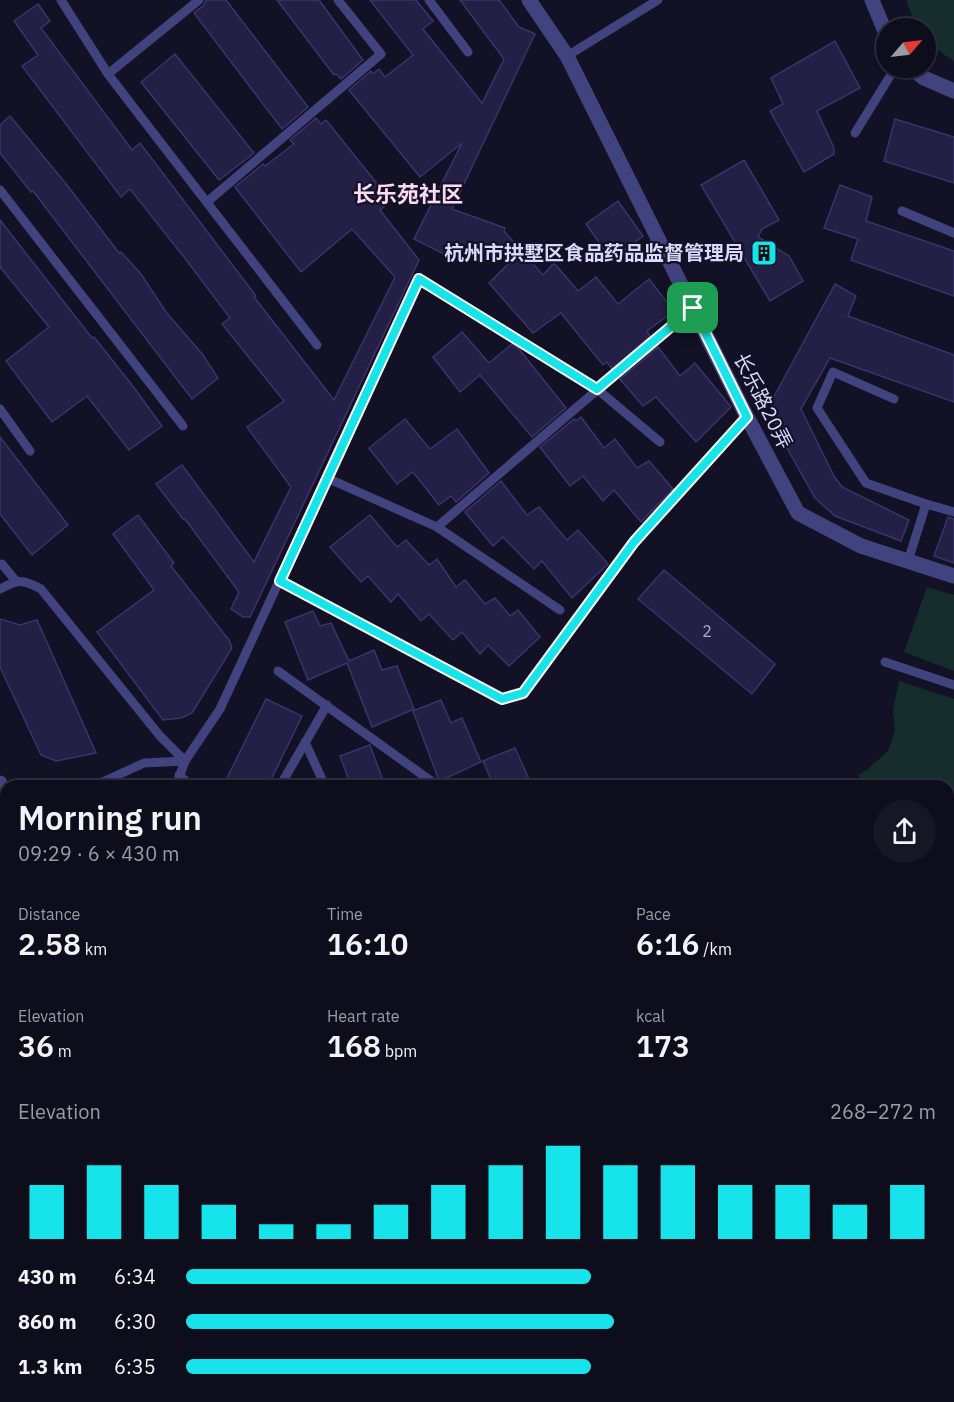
<!DOCTYPE html>
<html lang="en">
<head>
<meta charset="utf-8">
<style>
	body { margin:0; font-family:"IBM Plex Sans","Noto Sans SC",sans-serif; background:#171625; color:#f1f3f6; height:100vh; display:flex; flex-direction:column; font-size:22px; white-space:nowrap }
	* { box-sizing:border-box; margin:0 }
	p { font-size:20px; color:#9b9ca3 }
	.icon { flex:none; width:33px; height:33px; fill:none; stroke:currentColor; stroke-width:2; stroke-linecap:round; stroke-linejoin:round }
	.map { position:relative; flex:1; overflow:hidden }
	.drawer { position:absolute; left:0px; top:780px; width:954px; height:622px; display:flex; flex-direction:column; background:#0e0d1c; border-radius:18px 18px 0 0; box-shadow:0 2px 4px #0004,0 0 0 2px #2e2d3b }
	.drawer>* { flex:none }
	.needle { width:39px; rotate:62deg }
	.controls { position:absolute; left:876px; top:18px; display:grid; gap:12px }
	.controls a { display:grid; place-items:center; width:60px; height:60px; border-radius:50%; background:#0e0d1c; box-shadow:0 2px 4px #0004,0 0 0 2px #2e2d3b; font-size:30px }
	.pin { position:absolute; display:grid; place-items:center; width:51px; height:51px; color:#fff; margin:-26px; border-radius:12px; box-shadow:0 3px 9px #0006 }
	.round { display:grid; place-items:center; flex:none; width:63px; height:63px; border-radius:32px; background:#171625 }
	.summary { display:flex; align-items:center; justify-content:space-between; height:102px; padding:0 18px }
	h1 { font-size:33px; font-weight:600; line-height:45px }
	.figures { display:grid; grid-template-columns:repeat(3,1fr); gap:9px; height:102px; padding:6px 18px }
	.figures div { display:grid; align-content:center }
	.figures b { font-size:30px; font-weight:600 }
	.figures small { font-size:16px; font-weight:400 }
	.figures p { font-size:16px }
	.chart { height:168px; padding:12px 18px }
	.chart p { display:flex; justify-content:space-between }
	.chart svg { width:100%; height:108px; margin-top:6px; stroke:#16e4ea; stroke-width:6 }
	ul { padding:0 18px; list-style:none; font-size:20px }
	li { display:grid; grid-template-columns:96px 72px 1fr; align-items:center; height:45px }
	li i { height:15px; border-radius:8px; background:#16e4ea }
	.map>svg:first-child { display:block }
	.green { fill:#152e2b }
	.water { fill:#152d4b }
	.building { fill:#241f44; stroke:#3b336e; stroke-width:1.5 }
	.lines { fill:none; stroke-linecap:round; stroke-linejoin:round }
	.service { stroke:#41437f; stroke-width:9 }
	.minor { stroke:#41437f; stroke-width:15 }
	.primary { stroke:#b56af1; stroke-width:15 }
	.trunk { stroke:#d264d0; stroke-width:16 }
	.route-casing { stroke:#fff; stroke-width:12 }
	.route { stroke:#16e4ea; stroke-width:8 }
	.labels { text-anchor:middle; stroke-width:4.5; stroke-linejoin:round; paint-order:stroke }
	.number-label { font-size:16px; fill:#acaacd }
	.poi-label { font-size:20px; font-weight:bold; fill:#dad8fb; stroke:#131125; text-anchor:end }
	.street-label { font-size:20px; fill:#dad8fb; stroke:#131125 }
	.quarter-label { font-size:22px; font-weight:bold; fill:#fcdaf2; stroke:#131125 }
</style>
</head>
<body>
<div class="map">
<svg width="954" height="1402" viewBox="0 0 954 1402">
	<rect width="100%" height="100%" fill="#131125"/>
	<!-- green -->
	<g class="green">
		<path d="M 906,0 L 954,0 L 954,61 C 941,52 926,45 926,28 L 920,28 L 914,21 Z"/>
		<path d="M 927,587 L 954,595 L 954,671 L 904,652 Z"/>
		<path d="M 899,681 L 954,699 L 954,799 L 948,802 L 948,786 L 864,786 L 858,775 L 867,770 L 888,751 L 895,731 L 893,710 Z"/>
		<path d="M 6,1177 L 6,1236 L 0,1239 L 0,1179 Z"/>
	</g>
	<!-- water -->
	<g class="water">
		<path d="M 954,807 L 954,850 L 948,855 L 948,810 Z"/>
		<path d="M 6,1236 L 6,1285 L 0,1287 L 0,1239 Z"/>
	</g>
	<!-- building -->
	<g class="building">
		<path d="M 206,0 L 226,0 L 308,107 L 282,129 L 194,13 L 204,5 Z"/>
		<path d="M 277,0 L 319,0 L 363,60 L 341,79 L 336,74 L 334,75 Z"/>
		<path d="M 370,0 L 416,0 L 433,21 L 423,29 L 482,103 L 504,59 L 460,0 L 499,0 L 519,27 L 535,34 L 452,209 L 505,228 L 504,231 L 543,275 L 554,263 L 578,291 L 596,277 L 618,304 L 649,279 L 674,311 L 647,331 L 650,336 L 612,369 L 607,362 L 603,365 L 561,313 L 533,333 L 489,283 L 512,260 L 469,245 L 458,261 L 414,239 L 462,143 L 420,177 L 349,90 L 371,71 L 373,74 L 379,69 L 385,77 L 413,55 Z"/>
		<path d="M 38,4 L 50,21 L 41,28 L 132,150 L 140,143 L 256,296 L 254,297 L 334,400 L 395,277 L 352,229 L 301,272 L 235,187 L 263,164 L 265,166 L 294,144 L 290,140 L 316,118 L 321,124 L 326,120 L 391,201 L 380,210 L 419,260 L 250,617 L 243,617 L 231,609 L 239,592 L 185,519 L 184,520 L 156,484 L 182,465 L 254,562 L 291,487 L 247,427 L 284,401 L 222,324 L 230,318 L 184,257 L 130,189 L 121,197 L 22,66 L 38,55 L 14,21 Z"/>
		<path d="M 835,41 L 860,88 L 817,111 L 834,148 L 834,154 L 804,172 L 770,111 L 783,104 L 771,78 Z"/>
		<path d="M 175,54 L 254,153 L 219,180 L 141,82 Z"/>
		<path d="M 10,116 L 67,185 L 119,253 L 121,252 L 141,274 L 166,312 L 203,355 L 218,378 L 192,399 L 33,191 L 31,192 L 0,153 L 0,125 Z"/>
		<path d="M 895,119 L 954,137 L 954,183 L 884,161 Z"/>
		<path d="M 744,160 L 779,220 L 762,229 L 758,237 L 789,256 L 803,281 L 770,301 L 701,185 Z"/>
		<path d="M 840,185 L 872,197 L 866,221 L 954,251 L 954,296 L 851,260 L 858,239 L 824,228 Z"/>
		<path d="M 618,201 L 643,236 L 611,260 L 586,224 Z"/>
		<path d="M 0,220 L 92,338 L 94,337 L 132,385 L 162,426 L 129,450 L 87,396 L 52,422 L 6,361 L 49,327 L 0,267 Z"/>
		<path d="M 835,284 L 856,296 L 848,316 L 954,355 L 954,402 L 830,358 L 801,409 L 834,476 L 842,487 L 909,520 L 901,541 L 835,516 L 815,498 L 778,432 L 770,404 Z"/>
		<path d="M 462,332 L 489,363 L 512,344 L 519,349 L 566,408 L 532,437 L 480,375 L 460,392 L 433,357 Z"/>
		<path d="M 658,347 L 680,376 L 695,363 L 731,407 L 696,442 L 656,397 L 643,406 L 620,379 Z"/>
		<path d="M 581,417 L 604,448 L 615,439 L 637,468 L 649,461 L 673,489 L 641,522 L 614,490 L 603,501 L 583,476 L 570,486 L 540,447 L 574,419 L 576,421 Z"/>
		<path d="M 405,419 L 430,449 L 457,429 L 489,473 L 456,502 L 451,496 L 439,505 L 413,472 L 397,484 L 369,448 Z"/>
		<path d="M 0,437 L 68,525 L 32,555 L 0,514 Z"/>
		<path d="M 501,481 L 527,515 L 539,507 L 567,540 L 578,530 L 608,564 L 572,598 L 542,561 L 534,569 L 503,537 L 493,546 L 465,512 Z"/>
		<path d="M 138,515 L 174,563 L 171,566 L 229,640 L 232,648 L 192,713 L 181,718 L 163,720 L 97,632 L 154,590 L 113,534 Z"/>
		<path d="M 370,515 L 397,547 L 406,540 L 429,565 L 437,559 L 456,587 L 465,580 L 485,604 L 495,598 L 510,616 L 518,610 L 540,637 L 509,666 L 488,645 L 480,654 L 462,632 L 453,640 L 429,614 L 421,621 L 398,594 L 391,602 L 368,576 L 361,582 L 330,547 Z"/>
		<path d="M 948,517 L 954,519 L 954,563 L 934,556 Z"/>
		<path d="M 664,570 L 775,664 L 752,694 L 638,599 Z"/>
		<path d="M 313,611 L 320,626 L 331,623 L 349,661 L 374,650 L 382,670 L 397,666 L 414,709 L 372,727 L 347,663 L 308,680 L 285,622 Z"/>
		<path d="M 0,619 L 20,625 L 37,620 L 96,753 L 56,761 L 41,755 L 0,667 Z"/>
		<path d="M 266,699 L 302,716 L 268,786 L 223,786 Z"/>
		<path d="M 441,700 L 451,723 L 462,718 L 481,762 L 442,780 L 438,778 L 413,711 Z"/>
		<path d="M 370,745 L 385,786 L 351,786 L 340,756 Z"/>
		<path d="M 515,748 L 532,786 L 494,786 L 483,761 Z"/>
	</g>
	<g class="lines">
		<!-- service -->
		<g class="service">
			<path d="M 61,0 L 108,74 L 134,108 L 317,345"/>
			<path d="M 429,0 L 468,52"/>
			<path d="M 567,56 L 658,0"/>
			<path d="M 108,74 L 199,0"/>
			<path d="M 855,133 L 895,68"/>
			<path d="M 0,190 L 183,426"/>
			<path d="M 207,202 L 381,54 L 338,0"/>
			<path d="M 902,211 L 954,233"/>
			<path d="M 894,399 L 833,372 L 817,408 L 866,483 L 926,504 L 954,512"/>
			<path d="M 0,409 L 30,451"/>
			<path d="M 327,478 L 437,527 L 560,610"/>
			<path d="M 437,527 L 693,308"/>
			<path d="M 908,561 L 926,504"/>
			<path d="M 2,564 L 16,581"/>
			<path d="M 280,581 L 502,699 L 523,693 L 634,542 L 747,417"/>
			<path d="M 0,589 C 19,579 22,579 41,589 L 160,736 L 185,761"/>
			<path d="M 885,662 L 954,685"/>
			<path d="M 278,671 L 438,786"/>
			<path d="M 305,742 L 325,786"/>
			<path d="M 179,775 L 191,786"/>
			<path d="M 94,786 L 144,763 L 185,761"/>
			<path d="M 176,786 L 185,761 L 220,709 L 419,279 L 597,389 L 660,442"/>
			<path d="M 280,786 L 327,705"/>
			<path d="M 948,970 L 954,952"/>
			<path d="M 948,1341 L 954,1324"/>
			<path d="M 794,1402 L 796,1396"/>
			<path d="M 927,1402 L 929,1396"/>
		</g>
		<!-- minor -->
		<g class="minor">
			<path d="M 529,0 L 567,56 L 747,417 L 798,513 L 861,546 L 954,576"/>
			<path d="M 872,0 L 886,34"/>
			<path d="M 911,68 L 924,78 L 954,91"/>
			<path d="M 0,783 L 6,797"/>
			<path d="M 271,1396 L 276,1402"/>
		</g>
		<!-- primary -->
		<g class="primary">
			<path d="M 948,1093 L 954,1077"/>
			<path d="M 948,1269 L 954,1253"/>
			<path d="M 900,1402 L 902,1396"/>
		</g>
		<!-- trunk -->
		<g class="trunk">
			<path d="M 948,1036 L 954,1020"/>
			<path d="M 948,1144 L 954,1127"/>
			<path d="M 948,1231 L 954,1215"/>
			<path d="M 948,1302 L 954,1286"/>
			<path d="M 822,1402 L 823,1396"/>
			<path d="M 855,1402 L 856,1396"/>
			<path d="M 885,1402 L 887,1396"/>
			<path d="M 912,1402 L 914,1396"/>
		</g>
	</g>
	<g class="lines">
		<!-- route casing -->
		<g class="route-casing">
			<path id="route" d="M 419,279 L 597,389 L 693,308 L 747,417 L 634,542 L 523,693 L 502,699 L 280,581 Z"/>
		</g>
		<!-- route -->
		<use href="#route" class="route"/>
	</g>
	<!-- icons -->
	<defs>
		<g id="building-square" transform="scale(1.35)"><rect x="-9" y="-9" width="18" height="18" rx="4" fill="#16e4ea" stroke="#131125"/><path d="M-4-6H4V6H1V3H-1V6H-4ZM-2.5-4.3h1.7v1.8h-1.7ZM.8-4.3h1.7v1.8H.8ZM-2.5-1h1.7V.8h-1.7ZM.8-1h1.7V.8H.8Z" fill="#111"/></g>
	</defs>
	<g fill-rule="evenodd">
		<use href="#building-square" x="764" y="253"/>
	</g>
	<g class="labels">
		<!-- number labels -->
		<g class="number-label">
			<text x="707" y="637">2</text>
		</g>
		<!-- poi labels -->
		<g class="poi-label">
			<text x="744" y="260">杭州市拱墅区食品药品监督管理局</text>
		</g>
		<!-- street labels -->
		<g class="street-label">
			<text transform="translate(763 401) rotate(63)" y="7">长乐路20弄</text>
		</g>
		<!-- quarter labels -->
		<g class="quarter-label">
			<text x="408" y="202">长乐苑社区</text>
		</g>
	</g>
</svg>
<div class="controls">
<a><svg class="needle" viewBox="-14 -14 28 28"><path d="M0-13l5 13h-10z" fill="#e53935"/><path d="M0 13l5-13h-10z" fill="#9b9ca3"/></svg></a>
</div>
<div class="pin" style="left:693px;top:308px;background:#1e9e55"><svg class="icon" aria-label="arrive" viewBox="0 0 24 24"><path d="M6 21V4h12l-3 4 3 4H6"/></svg></div>
<section class="drawer">
<div class="summary"><div><h1>Morning run</h1><p>09:29 · 6 × 430 m</p></div><a class="round"><svg class="icon" aria-label="share" viewBox="0 0 24 24"><path d="M12 15V3M7 8l5-5 5 5M5 13v7h14v-7"/></svg></a></div>
<div class="figures">
<div><p>Distance</p><b>2.58<small> km</small></b></div>
<div><p>Time</p><b>16:10</b></div>
<div><p>Pace</p><b>6:16<small> /km</small></b></div>
</div>
<div class="figures">
<div><p>Elevation</p><b>36<small> m</small></b></div>
<div><p>Heart rate</p><b>168<small> bpm</small></b></div>
<div><p>kcal</p><b>173</b></div>
</div>
<div class="chart"><p><span>Elevation</span>268–272 m</p>
<svg viewBox="0 0 160 44" preserveAspectRatio="none"><path d="M5 44V22M15 44V14M25 44V22M35 44V30M45 44V38M55 44V38M65 44V30M75 44V22M85 44V14M95 44V6M105 44V14M115 44V14M125 44V22M135 44V22M145 44V30M155 44V22"/></svg>
</div>
<ul>
<li><b>430 m</b>6:34<i style="width:54%"></i></li>
<li><b>860 m</b>6:30<i style="width:57%"></i></li>
<li><b>1.3 km</b>6:35<i style="width:54%"></i></li>
</ul>
</section>
</div>
</body>
</html>
